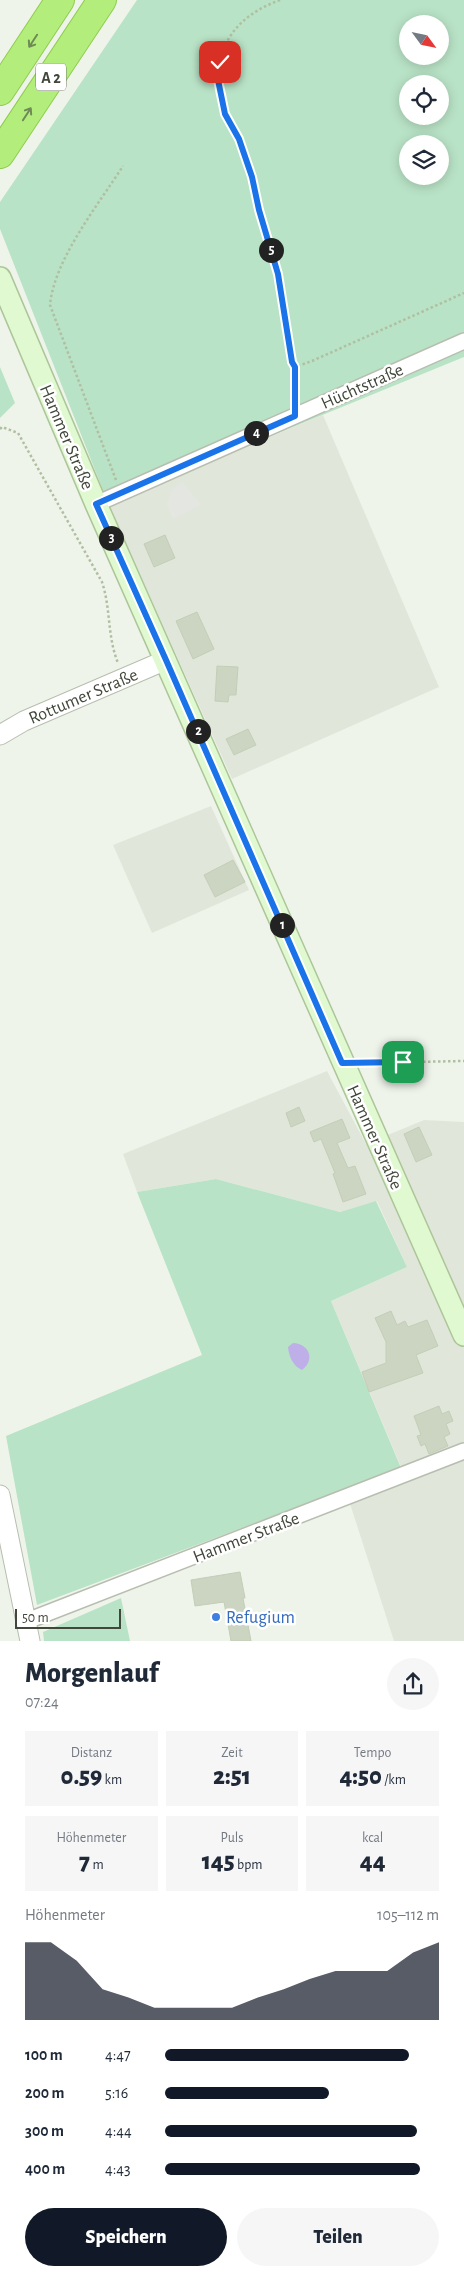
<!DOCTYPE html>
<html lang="de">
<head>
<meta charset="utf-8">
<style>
	body { margin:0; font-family:"Alegreya Sans",sans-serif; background:#f6f6f7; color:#1f2937; height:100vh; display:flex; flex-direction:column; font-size:19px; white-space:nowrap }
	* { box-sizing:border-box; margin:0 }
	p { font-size:16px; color:#747a83 }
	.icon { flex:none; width:28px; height:28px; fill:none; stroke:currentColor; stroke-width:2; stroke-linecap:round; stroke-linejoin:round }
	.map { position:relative; height:1641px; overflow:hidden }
	.panel { display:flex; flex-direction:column; background:#fff; flex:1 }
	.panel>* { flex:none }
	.needle { width:32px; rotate:123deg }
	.tools { position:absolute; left:399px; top:15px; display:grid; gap:10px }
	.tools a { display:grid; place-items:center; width:50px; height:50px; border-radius:50%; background:#fff; box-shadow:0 2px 12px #0003; font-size:25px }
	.scale { position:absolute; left:15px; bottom:12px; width:106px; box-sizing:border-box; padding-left:5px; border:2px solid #41473a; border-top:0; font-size:14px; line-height:18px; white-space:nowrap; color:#41473a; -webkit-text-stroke:4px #fff; paint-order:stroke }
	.pin { position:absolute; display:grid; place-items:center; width:42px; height:42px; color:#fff; margin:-21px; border-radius:10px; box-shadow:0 2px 8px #0006 }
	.km { position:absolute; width:25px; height:25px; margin:-12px; border-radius:50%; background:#222; color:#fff; font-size:14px; line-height:25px; text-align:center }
	.round { display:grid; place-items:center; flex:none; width:52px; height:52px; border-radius:26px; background:#f6f6f7 }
	.headline { display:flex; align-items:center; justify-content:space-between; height:85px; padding:0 25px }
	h1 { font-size:28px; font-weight:800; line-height:38px }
	.figures { display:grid; grid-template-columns:repeat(3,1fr); gap:8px; height:85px; padding:5px 25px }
	.figures div { display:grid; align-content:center; border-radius:0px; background:#f6f6f7; text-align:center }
	.figures b { font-size:25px; font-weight:800 }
	.figures small { font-size:14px; font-weight:400 }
	.figures p { font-size:14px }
	.chart { height:140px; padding:10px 25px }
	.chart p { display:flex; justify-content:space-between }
	.chart svg { width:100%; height:90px; margin-top:5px; fill:#111827; opacity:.7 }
	.action { display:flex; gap:10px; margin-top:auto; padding:10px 25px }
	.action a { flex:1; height:58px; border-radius:30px; background:#111827; color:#fff; font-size:20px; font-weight:800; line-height:58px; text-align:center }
	.action a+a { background:#f6f6f7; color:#1f2937 }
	ul { padding:0 25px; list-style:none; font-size:16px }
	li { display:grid; grid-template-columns:80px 60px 1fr; align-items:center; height:38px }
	li i { height:12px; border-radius:6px; background:#111827 }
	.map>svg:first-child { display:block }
	.residential { fill:#e0e7da }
	.green { fill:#b9e3c6; fill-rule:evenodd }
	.parking { fill:#e4e6e2 }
	.water { fill:#beafe9 }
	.building { fill:#ccd4c2; stroke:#c3ceb6 }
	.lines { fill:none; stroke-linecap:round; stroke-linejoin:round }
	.minor-casing { stroke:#b7beaf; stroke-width:18 }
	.tertiary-casing { stroke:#b7beaf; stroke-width:21 }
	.secondary-casing { stroke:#acc599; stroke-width:24 }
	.motorway-casing { stroke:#8fcc4d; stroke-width:30 }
	.path { stroke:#b0bfa2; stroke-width:2.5; stroke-dasharray:2.5 2.5; stroke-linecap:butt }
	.minor { stroke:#fff; stroke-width:15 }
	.tertiary { stroke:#fff; stroke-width:19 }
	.secondary { stroke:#e0f9d1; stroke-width:21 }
	.motorway { stroke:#b3ee7d; stroke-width:28 }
	.oneway { stroke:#6f8a55 }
	.route-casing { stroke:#fff; stroke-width:10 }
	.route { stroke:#1a73e8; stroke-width:6 }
	.shop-dot { fill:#3f7fe0; stroke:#fff; stroke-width:2 }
	.labels { text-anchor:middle; stroke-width:5; stroke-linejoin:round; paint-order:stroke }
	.shield { fill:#fff; stroke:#7a7e75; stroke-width:1 }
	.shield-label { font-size:16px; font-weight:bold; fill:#41473a }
	.street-label { font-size:18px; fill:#41473a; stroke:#fff }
	.shop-label { font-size:18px; fill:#366cbe; stroke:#fff; text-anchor:start }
</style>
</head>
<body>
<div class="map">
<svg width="464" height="1641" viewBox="0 0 464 1641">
	<rect width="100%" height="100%" fill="#eff4eb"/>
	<!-- residential -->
	<g class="residential">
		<path d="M 323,415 L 439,687 L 232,779 L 108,503 Z"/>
		<path d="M 211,806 L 249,890 L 152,933 L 113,845 Z"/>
		<path d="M 327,1071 L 366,1144 L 424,1120 L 464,1122 L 464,1641 L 394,1641 L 345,1488 L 401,1467 L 331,1301 L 407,1267 L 377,1201 L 340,1212 L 216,1179 L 137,1192 L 123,1154 Z"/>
	</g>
	<!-- green -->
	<g class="green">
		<path d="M 137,0 L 464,0 L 464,357 L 108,503 L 0,229 L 0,202 ZM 408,24 L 440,24 L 440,56 L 408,56 ZM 408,84 L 440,84 L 440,116 L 408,116 ZM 408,144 L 440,144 L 440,176 L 408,176 Z"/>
		<path d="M 0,367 L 15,403 L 0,418 Z"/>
		<path d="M 216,1179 L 340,1212 L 376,1201 L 407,1267 L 331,1301 L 401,1468 L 37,1605 L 6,1436 L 202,1355 L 137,1192 Z"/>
		<path d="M 121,1598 L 130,1641 L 44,1641 L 43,1632 Z"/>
	</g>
	<!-- parking -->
	<path class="parking" d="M 182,482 L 201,505 L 173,519 L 167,504 L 172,490 Z"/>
	<!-- water -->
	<path class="water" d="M 293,1343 C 310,1344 315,1360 302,1370 C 293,1366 289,1357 288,1347 Z"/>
	<!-- building -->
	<g class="building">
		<path d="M 165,535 L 175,558 L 154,567 L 144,544 Z"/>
		<path d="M 197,612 L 214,649 L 193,659 L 176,621 Z"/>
		<path d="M 217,666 L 238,667 L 236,695 L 229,695 L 228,702 L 215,701 Z"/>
		<path d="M 248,729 L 256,745 L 234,755 L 226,739 Z"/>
		<path d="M 233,860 L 245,882 L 215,897 L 204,875 Z"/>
		<path d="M 299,1107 L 305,1121 L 291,1127 L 286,1113 Z"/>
		<path d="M 342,1119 L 350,1138 L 337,1143 L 348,1168 L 355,1166 L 366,1194 L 343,1202 L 333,1174 L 335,1173 L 321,1139 L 314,1142 L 310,1132 Z"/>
		<path d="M 419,1127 L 432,1155 L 416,1162 L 404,1134 Z"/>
		<path d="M 391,1311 L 397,1325 L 405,1321 L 408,1327 L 427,1320 L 438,1346 L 416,1355 L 423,1373 L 369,1392 L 362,1372 L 386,1363 L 386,1342 L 375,1318 Z"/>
		<path d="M 439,1406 L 442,1414 L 449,1411 L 453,1421 L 446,1424 L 450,1434 L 444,1437 L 448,1446 L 429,1454 L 425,1444 L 421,1446 L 417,1436 L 421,1435 L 414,1416 Z"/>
		<path d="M 240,1572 L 245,1598 L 243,1598 L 251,1641 L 231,1641 L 224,1602 L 195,1606 L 191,1580 Z"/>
	</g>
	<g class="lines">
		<!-- minor casing -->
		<g class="minor-casing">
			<g id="minor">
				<path d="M 96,504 L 464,341"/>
				<path d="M 27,1621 L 464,1451"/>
			</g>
		</g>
		<!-- tertiary casing -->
		<g class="tertiary-casing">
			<g id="tertiary">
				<path d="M 0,735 L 24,721 L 166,660"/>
				<path d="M 0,1495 L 30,1641"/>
			</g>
		</g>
		<!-- secondary casing -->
		<g class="secondary-casing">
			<path id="secondary" d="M 0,278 L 96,504 L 464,1335"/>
		</g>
		<!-- motorway casing -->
		<g class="motorway-casing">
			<g id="motorway">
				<path d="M 0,91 L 60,0"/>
				<path d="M 0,154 L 102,0"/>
			</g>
		</g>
		<!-- path -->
		<g class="path">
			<path d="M 280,0 C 250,11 226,30 220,62 C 212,103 242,139 252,177 C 255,188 256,200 259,211 C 264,233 274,254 278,276 C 284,304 287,333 292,362 L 295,367 L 312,361 L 464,293"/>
			<path d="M 295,367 L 295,400"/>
			<path d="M 0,429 L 2,427 L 18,433 L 102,582 C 111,609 107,636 118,663"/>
			<path d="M 116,480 L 50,305 C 54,260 98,205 123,166"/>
			<path d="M 363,1063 L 464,1061"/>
		</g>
		<!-- minor -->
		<use href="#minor" class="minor"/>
		<!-- tertiary -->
		<use href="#tertiary" class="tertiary"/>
		<!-- secondary -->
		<use href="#secondary" class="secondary"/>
		<!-- motorway -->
		<use href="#motorway" class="motorway"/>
	</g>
	<!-- one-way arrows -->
	<defs><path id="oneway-shaft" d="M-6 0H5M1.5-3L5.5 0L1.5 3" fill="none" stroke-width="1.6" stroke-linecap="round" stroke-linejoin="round" transform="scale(1.25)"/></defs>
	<g class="oneway">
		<use href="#oneway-shaft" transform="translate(33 41) rotate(123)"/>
		<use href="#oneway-shaft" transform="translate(27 114) rotate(-57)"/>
	</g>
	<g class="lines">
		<!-- route casing -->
		<g class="route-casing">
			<path id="route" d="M 220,62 L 218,80 L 225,114 L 239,139 L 252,177 L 259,210 L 278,274 L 292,362 L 295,367 L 295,416 L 96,504 L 166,660 L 342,1063 L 403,1062"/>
		</g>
		<!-- route -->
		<use href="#route" class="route"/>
	</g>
	<!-- markers -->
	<circle class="shop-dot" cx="216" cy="1617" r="5"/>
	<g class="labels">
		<!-- shield labels -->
		<rect class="shield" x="36" y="63.5" width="30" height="27" rx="4"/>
		<g class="shield-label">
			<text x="51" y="83">A 2</text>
		</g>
		<!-- street labels -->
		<g class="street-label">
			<text transform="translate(362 386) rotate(-24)" y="6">Hüchtstraße</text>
			<text transform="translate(67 437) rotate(67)" y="6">Hammer Straße</text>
			<text transform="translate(83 696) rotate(-23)" y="6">Rottumer Straße</text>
			<text transform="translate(375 1137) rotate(66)" y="6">Hammer Straße</text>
			<text transform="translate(246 1537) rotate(-21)" y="6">Hammer Straße</text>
		</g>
		<!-- shop labels -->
		<g class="shop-label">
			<text x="226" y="1623">Refugium</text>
		</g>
	</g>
</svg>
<div class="tools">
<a><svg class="needle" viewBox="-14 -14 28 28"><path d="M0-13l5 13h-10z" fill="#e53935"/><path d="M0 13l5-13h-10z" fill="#747a83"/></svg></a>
<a><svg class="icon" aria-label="locate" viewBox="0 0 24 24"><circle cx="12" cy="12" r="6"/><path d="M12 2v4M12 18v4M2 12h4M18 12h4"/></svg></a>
<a><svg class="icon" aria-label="layers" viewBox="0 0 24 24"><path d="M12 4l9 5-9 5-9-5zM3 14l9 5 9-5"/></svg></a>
</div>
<div class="scale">50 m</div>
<div class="pin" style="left:403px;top:1062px;background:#1e9e55"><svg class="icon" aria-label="arrive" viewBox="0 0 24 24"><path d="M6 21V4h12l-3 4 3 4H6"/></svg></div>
<div class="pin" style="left:220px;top:62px;background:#d93025"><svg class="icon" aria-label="check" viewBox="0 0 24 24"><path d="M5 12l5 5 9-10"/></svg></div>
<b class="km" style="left:282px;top:925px">1</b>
<b class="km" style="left:198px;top:731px">2</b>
<b class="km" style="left:111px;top:538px">3</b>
<b class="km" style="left:256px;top:433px">4</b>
<b class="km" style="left:271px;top:250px">5</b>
</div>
<section class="panel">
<div class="headline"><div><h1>Morgenlauf</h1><p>07:24</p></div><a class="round"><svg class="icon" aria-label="share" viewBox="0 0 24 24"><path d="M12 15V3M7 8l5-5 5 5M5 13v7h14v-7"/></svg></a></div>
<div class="figures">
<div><p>Distanz</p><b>0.59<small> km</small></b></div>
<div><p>Zeit</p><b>2:51</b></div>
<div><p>Tempo</p><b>4:50<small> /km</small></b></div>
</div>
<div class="figures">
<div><p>Höhenmeter</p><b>7<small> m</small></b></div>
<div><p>Puls</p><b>145<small> bpm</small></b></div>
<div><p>kcal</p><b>44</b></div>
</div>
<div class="chart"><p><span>Höhenmeter</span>105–112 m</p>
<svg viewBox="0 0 160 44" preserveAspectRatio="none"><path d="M0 44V6L10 6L20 15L30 29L40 33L50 38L60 38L70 38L80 38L90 33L100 29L110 24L120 20L130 20L140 20L150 11L160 6V44z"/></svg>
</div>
<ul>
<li><b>100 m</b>4:47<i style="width:89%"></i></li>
<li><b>200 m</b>5:16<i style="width:60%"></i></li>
<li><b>300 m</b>4:44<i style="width:92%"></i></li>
<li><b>400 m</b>4:43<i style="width:93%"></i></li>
</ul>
<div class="action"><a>Speichern</a><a>Teilen</a></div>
</section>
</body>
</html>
